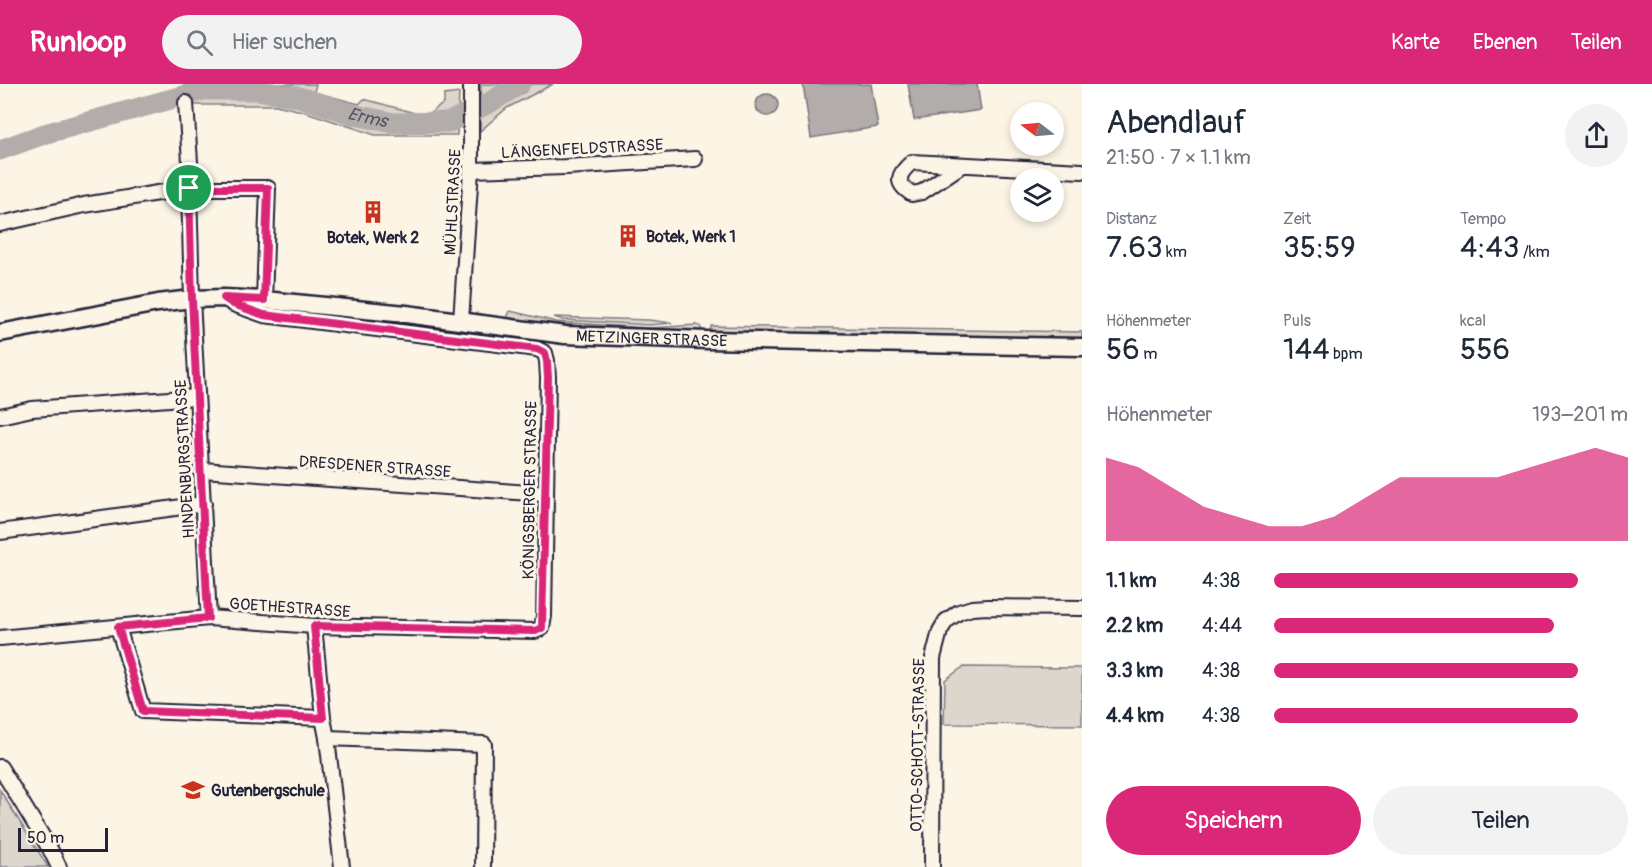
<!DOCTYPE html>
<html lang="de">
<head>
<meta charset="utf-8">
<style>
	body { margin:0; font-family:Pangolin,sans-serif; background:#f2f2f3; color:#1f2937; height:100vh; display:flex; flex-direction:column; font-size:22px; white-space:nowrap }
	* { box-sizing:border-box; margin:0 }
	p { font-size:20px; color:#747a83 }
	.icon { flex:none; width:33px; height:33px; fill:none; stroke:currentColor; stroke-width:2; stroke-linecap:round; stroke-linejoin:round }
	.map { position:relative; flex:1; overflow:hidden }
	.panel { display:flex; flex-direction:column; background:#fff; width:570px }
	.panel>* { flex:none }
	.needle { width:39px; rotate:286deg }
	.fabs { position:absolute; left:1010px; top:18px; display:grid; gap:12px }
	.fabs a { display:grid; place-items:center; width:54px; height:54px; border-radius:50%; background:#fff; box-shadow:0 3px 9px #0003; font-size:30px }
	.scale { position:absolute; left:18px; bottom:15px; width:90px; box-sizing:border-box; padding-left:6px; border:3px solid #22223b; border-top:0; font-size:16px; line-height:21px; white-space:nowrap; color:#22223b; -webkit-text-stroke:4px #fcf5e5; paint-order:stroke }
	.pin { position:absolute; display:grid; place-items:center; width:51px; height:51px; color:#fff; margin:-26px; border:3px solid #fff; border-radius:50%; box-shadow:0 2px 6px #0007 }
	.round { display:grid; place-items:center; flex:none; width:63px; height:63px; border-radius:32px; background:#f2f2f3 }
	.summary { display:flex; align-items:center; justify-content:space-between; height:102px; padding:0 24px }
	h1 { font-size:33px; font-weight:600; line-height:45px }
	.figures { display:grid; grid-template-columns:repeat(3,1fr); gap:9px; height:102px; padding:6px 24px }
	.figures div { display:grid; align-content:center }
	.figures b { font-size:30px; font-weight:600 }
	.figures small { font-size:16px; font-weight:400 }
	.figures p { font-size:16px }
	.chart { height:168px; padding:12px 24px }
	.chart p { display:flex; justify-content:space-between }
	.chart svg { width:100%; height:108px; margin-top:6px; fill:#db2777; opacity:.7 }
	.cta { display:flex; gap:12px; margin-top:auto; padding:12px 24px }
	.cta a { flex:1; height:69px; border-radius:36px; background:#db2777; color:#fff; font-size:24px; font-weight:600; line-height:69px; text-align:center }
	.cta a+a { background:#f2f2f3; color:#1f2937 }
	ul { padding:0 24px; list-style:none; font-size:20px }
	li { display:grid; grid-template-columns:96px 72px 1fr; align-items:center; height:45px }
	li i { height:15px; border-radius:8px; background:#db2777 }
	header { display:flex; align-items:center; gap:36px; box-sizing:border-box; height:84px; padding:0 30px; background:#db2777; color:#fff }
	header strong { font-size:28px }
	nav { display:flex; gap:33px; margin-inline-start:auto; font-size:21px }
	.search { width:420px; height:54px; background:#f2f2f3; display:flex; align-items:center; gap:15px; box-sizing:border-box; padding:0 21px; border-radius:33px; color:#747a83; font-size:22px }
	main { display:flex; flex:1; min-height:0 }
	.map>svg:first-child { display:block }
	.green { fill:#dcd6cc; stroke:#7f7c84; stroke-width:1.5 }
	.water { fill:#b2adab; stroke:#78757e; stroke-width:1.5 }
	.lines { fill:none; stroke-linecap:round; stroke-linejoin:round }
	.river { stroke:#b2adab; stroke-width:21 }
	.minor-casing { stroke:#22223b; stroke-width:18 }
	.tertiary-casing { stroke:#22223b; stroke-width:21 }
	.minor { stroke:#fcf5e5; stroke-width:14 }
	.tertiary { stroke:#fcf5e5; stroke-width:16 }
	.route-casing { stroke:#fff; stroke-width:12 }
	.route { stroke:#db2777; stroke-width:8 }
	.labels { text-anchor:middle; stroke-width:6; stroke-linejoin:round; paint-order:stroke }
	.street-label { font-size:16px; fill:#22223b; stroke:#fcf5e5 }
	.poi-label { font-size:16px; font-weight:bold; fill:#22223b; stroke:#fcf5e5; text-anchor:start }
	.water-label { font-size:18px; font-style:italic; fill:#545362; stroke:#fcf5e5 }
</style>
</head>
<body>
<header>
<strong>Runloop</strong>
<div class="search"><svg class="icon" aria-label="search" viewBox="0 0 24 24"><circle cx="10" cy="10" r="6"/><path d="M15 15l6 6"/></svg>Hier suchen</div>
<nav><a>Karte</a><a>Ebenen</a><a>Teilen</a></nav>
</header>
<main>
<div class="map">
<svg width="1082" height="783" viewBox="0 0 1082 783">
	<rect width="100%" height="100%" fill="#fcf5e5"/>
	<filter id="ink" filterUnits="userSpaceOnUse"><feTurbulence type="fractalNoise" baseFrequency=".0167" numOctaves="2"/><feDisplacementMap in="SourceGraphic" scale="12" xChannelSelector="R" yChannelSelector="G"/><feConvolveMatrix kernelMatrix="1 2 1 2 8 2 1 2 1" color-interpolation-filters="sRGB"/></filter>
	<g filter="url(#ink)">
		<!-- green -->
		<g class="green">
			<path d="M 188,0 L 316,0 L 314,8 L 359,20 L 364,15 L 426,32 L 444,19 L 444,11 L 459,9 L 457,51 L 375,51 L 306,28 L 276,21 L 188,21 Z"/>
			<path d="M 481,0 L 553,0 L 507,24 L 480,47 Z"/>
			<path d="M 510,227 L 557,238 L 649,244 L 697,241 L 700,242 L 702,246 L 699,248 C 635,248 571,242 507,234 Z"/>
			<path d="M 554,233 L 649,236 L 672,239 L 649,241 L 563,236 Z"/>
			<path d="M 711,242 L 1082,248 L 1082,257 L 711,249 Z"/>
			<path d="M 963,583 L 1082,584 L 1082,641 L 944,640 L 945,596 Z"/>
			<path d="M 0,706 L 48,783 L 0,783 Z"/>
		</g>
		<!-- water -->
		<g class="water">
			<path d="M 803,0 L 871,0 L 878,43 L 811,54 Z"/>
			<path d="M 908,0 L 977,0 L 981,26 L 914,36 Z"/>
			<circle cx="767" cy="21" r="11"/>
		</g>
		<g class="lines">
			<!-- river -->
			<path class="river" id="s1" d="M 0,66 L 44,50 L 204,6 L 256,6 L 299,13 L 355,31 L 394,39 L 449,38 L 489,19 L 520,0"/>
			<!-- minor casing -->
			<g class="minor-casing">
				<g id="minor">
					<path d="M 186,19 L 190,78 L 189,104 L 192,215 L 209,534"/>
					<path d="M 962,81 L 922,108 L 912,110 C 894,99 898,90 912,78 L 1082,87"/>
					<path d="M 471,86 L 566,83 L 695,75"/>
					<path d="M 0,140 L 84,121 L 189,104 L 268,104 L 264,216"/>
					<path d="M 461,237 L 471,86 L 471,0"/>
					<path d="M 0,332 L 32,325 L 197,313"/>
					<path d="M 202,386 L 545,410"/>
					<path d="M 0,448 L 204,420"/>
					<path d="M 314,542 L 323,634 L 327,654 L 342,783"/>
					<path d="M 118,543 L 143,627 L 323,634"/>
					<path d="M 0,554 L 209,534 L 314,542 L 535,547 L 542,544 L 544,532 L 548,294 L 547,277 L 545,269 L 537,265 L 264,231 L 233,220 L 227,216"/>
					<path d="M 327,654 L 484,660 L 483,783"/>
					<path d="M 0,683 L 50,765 L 59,783"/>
					<path d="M 932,783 L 933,574 L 940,547 L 946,537 L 959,528 L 972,524 L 988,523 L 1082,524"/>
				</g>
			</g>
			<!-- tertiary casing -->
			<g class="tertiary-casing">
				<g id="tertiary">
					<path id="s2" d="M 0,249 L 158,219 L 192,215 L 224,214 L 264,216 L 406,230 L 565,251 L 707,256 L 1082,263"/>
				</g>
			</g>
			<!-- minor -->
			<use href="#minor" class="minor"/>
			<!-- tertiary -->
			<use href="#tertiary" class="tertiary"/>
		</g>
	</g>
	<g class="lines" filter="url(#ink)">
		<!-- route casing -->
		<g class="route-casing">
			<path id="route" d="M 189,104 L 268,104 L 264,216 L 224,214 L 233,220 L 264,231 L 537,265 L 545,269 L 547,277 L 548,294 L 542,544 L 535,547 L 314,542 L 323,634 L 143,627 L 118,543 L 208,534 L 192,215 Z"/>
		</g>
		<!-- route -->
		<use href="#route" class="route"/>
	</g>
	<!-- icons -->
	<defs>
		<g id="building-bare" transform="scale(1.8)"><path d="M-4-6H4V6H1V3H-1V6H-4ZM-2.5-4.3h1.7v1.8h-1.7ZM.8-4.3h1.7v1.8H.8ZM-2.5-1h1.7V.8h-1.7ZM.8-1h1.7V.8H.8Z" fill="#c8321e" stroke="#fcf5e5" stroke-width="2.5" paint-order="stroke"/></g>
		<g id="school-bare" transform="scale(1.8)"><path d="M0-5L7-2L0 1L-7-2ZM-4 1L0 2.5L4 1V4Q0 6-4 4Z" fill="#c8321e" stroke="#fcf5e5" stroke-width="2.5" paint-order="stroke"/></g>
	</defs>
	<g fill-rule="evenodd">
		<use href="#building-bare" x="373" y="128"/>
		<use href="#building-bare" x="628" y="152"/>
		<use href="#school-bare" x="193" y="706"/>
	</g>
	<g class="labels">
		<!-- street labels -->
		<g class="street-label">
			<text transform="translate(582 64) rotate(-3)" y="6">LÄNGENFELDSTRASSE</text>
			<text transform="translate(452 118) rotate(-87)" y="6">MÜHLSTRASSE</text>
			<text dy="6" stroke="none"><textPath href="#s2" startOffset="657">METZINGER STRASSE</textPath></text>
			<text transform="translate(184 375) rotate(-93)" y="6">HINDENBURGSTRASSE</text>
			<text transform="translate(375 382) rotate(4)" y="6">DRESDENER STRASSE</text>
			<text transform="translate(529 406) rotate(-89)" y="6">KÖNIGSBERGER STRASSE</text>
			<text transform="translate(290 523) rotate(4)" y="6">GOETHESTRASSE</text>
			<text transform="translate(917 661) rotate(-89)" y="6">OTTO-SCHOTT-STRASSE</text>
		</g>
		<!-- poi labels -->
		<g class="poi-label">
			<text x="646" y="158">Botek, Werk 1</text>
			<text x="373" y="159" text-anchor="middle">Botek, Werk 2</text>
			<text x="211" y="712">Gutenbergschule</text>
		</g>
		<!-- water labels -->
		<g class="water-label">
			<text dy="6" stroke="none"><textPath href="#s1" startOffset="380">Erms</textPath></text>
		</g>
	</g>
</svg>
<div class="fabs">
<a><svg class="needle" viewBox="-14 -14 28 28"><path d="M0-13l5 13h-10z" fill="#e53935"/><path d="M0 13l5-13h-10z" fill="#747a83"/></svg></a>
<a><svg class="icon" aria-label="layers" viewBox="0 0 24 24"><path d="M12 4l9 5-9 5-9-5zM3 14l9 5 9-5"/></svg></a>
</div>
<div class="scale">50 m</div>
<div class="pin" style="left:189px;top:104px;background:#1e9e55"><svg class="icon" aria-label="arrive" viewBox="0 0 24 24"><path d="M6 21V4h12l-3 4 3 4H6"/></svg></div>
</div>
<section class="panel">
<div class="summary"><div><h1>Abendlauf</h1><p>21:50 · 7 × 1.1 km</p></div><a class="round"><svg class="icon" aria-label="share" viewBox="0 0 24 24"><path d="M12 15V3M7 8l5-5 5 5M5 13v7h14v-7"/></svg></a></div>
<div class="figures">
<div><p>Distanz</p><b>7.63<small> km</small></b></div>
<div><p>Zeit</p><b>35:59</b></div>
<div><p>Tempo</p><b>4:43<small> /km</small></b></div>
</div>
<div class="figures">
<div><p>Höhenmeter</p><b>56<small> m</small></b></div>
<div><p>Puls</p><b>144<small> bpm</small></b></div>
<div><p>kcal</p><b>556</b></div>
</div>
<div class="chart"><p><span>Höhenmeter</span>193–201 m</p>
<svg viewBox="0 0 160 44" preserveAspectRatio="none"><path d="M0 44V10L10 14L20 22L30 30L40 34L50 38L60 38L70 34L80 26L90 18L100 18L110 18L120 18L130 14L140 10L150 6L160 10V44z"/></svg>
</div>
<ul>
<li><b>1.1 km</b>4:38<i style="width:86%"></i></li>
<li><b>2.2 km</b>4:44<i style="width:79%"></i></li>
<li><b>3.3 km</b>4:38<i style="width:86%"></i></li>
<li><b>4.4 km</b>4:38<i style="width:86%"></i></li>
</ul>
<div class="cta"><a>Speichern</a><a>Teilen</a></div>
</section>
</main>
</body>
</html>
